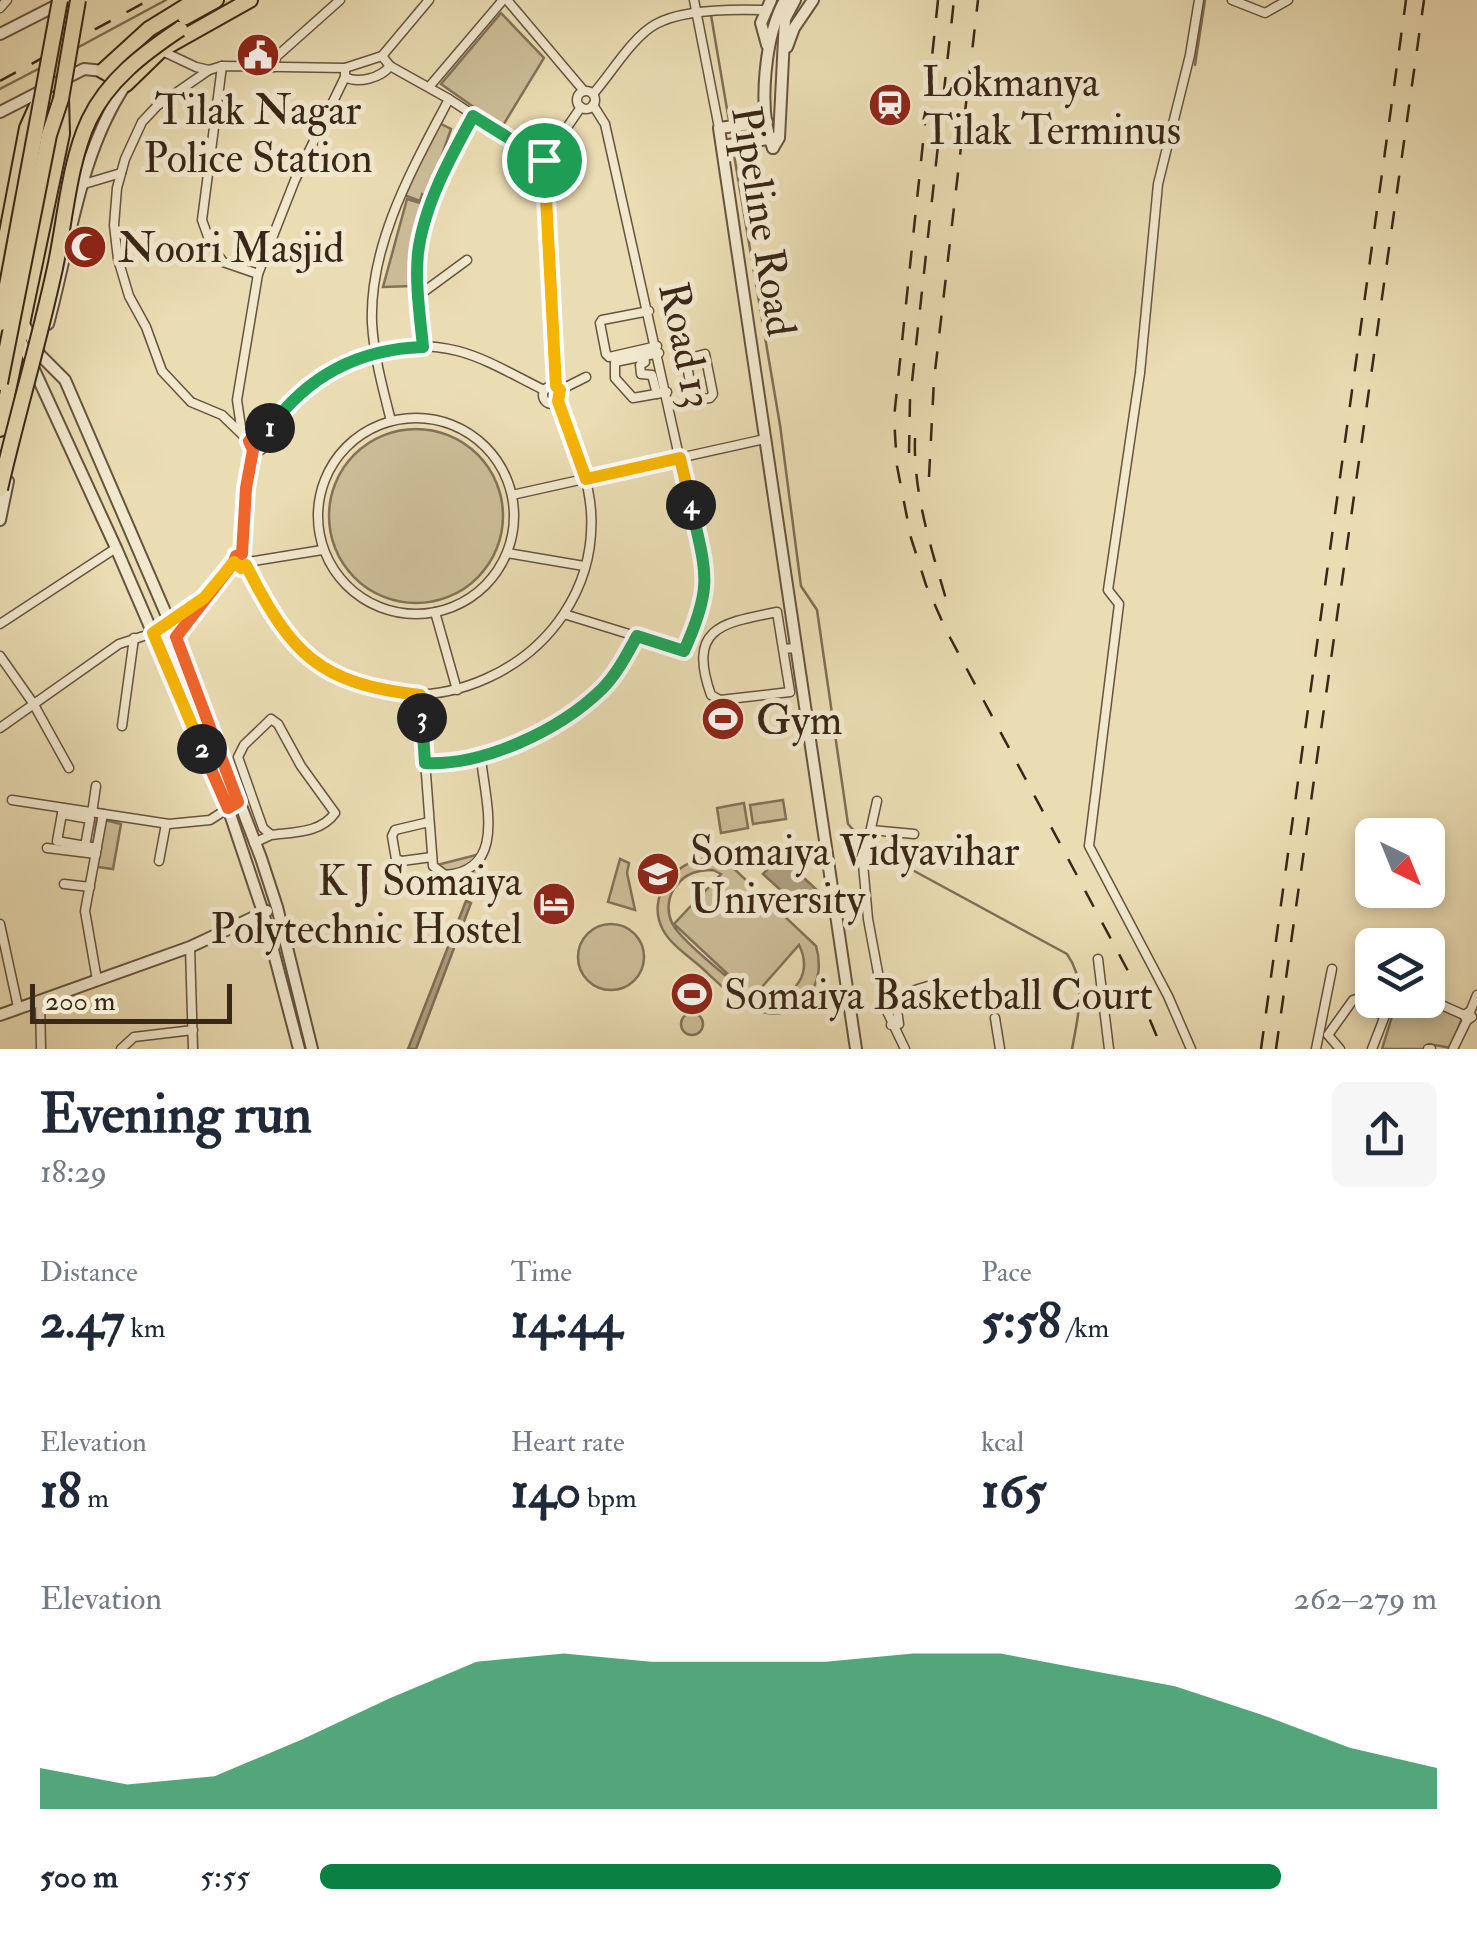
<!DOCTYPE html>
<html lang="en">
<head>
<meta charset="utf-8">
<style>
	body { margin:0; font-family:"IM FELL Double Pica",serif; background:#f6f6f7; color:#1f2937; height:100vh; display:flex; flex-direction:column; font-size:38px; white-space:nowrap }
	* { box-sizing:border-box; margin:0 }
	p { font-size:32px; color:#747a83 }
	.icon { flex:none; width:55px; height:55px; fill:none; stroke:currentColor; stroke-width:2; stroke-linecap:round; stroke-linejoin:round }
	.map { position:relative; height:1049px; overflow:hidden }
	.details { display:flex; flex-direction:column; background:#fff; flex:1 }
	.details>* { flex:none }
	.needle { width:65px; rotate:137deg }
	.tools { position:absolute; left:1355px; top:818px; display:grid; gap:20px }
	.tools a { display:grid; place-items:center; width:90px; height:90px; border-radius:15px; background:#fff; box-shadow:0 5px 15px #0003; font-size:50px }
	.scale { position:absolute; left:30px; bottom:25px; width:202px; box-sizing:border-box; padding-left:10px; border:5px solid #392717; border-top:0; font-size:28px; line-height:35px; white-space:nowrap; color:#392717; -webkit-text-stroke:8px #f1e8ce; paint-order:stroke }
	.pin { position:absolute; display:grid; place-items:center; width:85px; height:85px; color:#fff; margin:-42px; border:5px solid #fff; border-radius:50%; box-shadow:0 2px 10px #0007 }
	.km { position:absolute; width:50px; height:50px; margin:-25px; border-radius:50%; background:#222; color:#fff; font-size:28px; line-height:50px; text-align:center }
	.round { display:grid; place-items:center; flex:none; width:105px; height:105px; border-radius:15px; background:#f6f6f7 }
	.summary { display:flex; align-items:center; justify-content:space-between; height:170px; padding:0 40px }
	h1 { font-size:55px; font-weight:800; line-height:75px }
	.stats { display:grid; grid-template-columns:repeat(3,1fr); gap:15px; height:170px; padding:10px 40px }
	.stats div { display:grid; align-content:center }
	.stats b { font-size:50px; font-weight:800 }
	.stats small { font-size:28px; font-weight:400 }
	.stats p { font-size:28px }
	.chart { height:280px; padding:20px 40px }
	.chart p { display:flex; justify-content:space-between }
	.chart svg { width:100%; height:180px; margin-top:10px; fill:#0b8043; opacity:.7 }
	ul { padding:0 40px; list-style:none; font-size:32px }
	li { display:grid; grid-template-columns:160px 120px 1fr; align-items:center; height:75px }
	li i { height:25px; border-radius:12px; background:#0b8043 }
	.map>svg:first-child { display:block }
	.green { fill:#ccbd98; stroke:#827258; stroke-width:2.5; fill-rule:evenodd }
	.water { fill:#ae9e7e; stroke:#7f6e55; stroke-width:2.5 }
	.lines { fill:none; stroke-linecap:round; stroke-linejoin:round }
	.stream { stroke:#7f6e55; stroke-width:2.5 }
	.minor-casing { stroke:#65543e; stroke-width:11 }
	.tertiary-casing { stroke:#65543e; stroke-width:14 }
	.trunk-casing { stroke:#392717; stroke-width:18 }
	.minor { stroke:#f1e8ce; stroke-width:8 }
	.tertiary { stroke:#f1e8ce; stroke-width:10 }
	.trunk { stroke:#eadcb3; stroke-width:14 }
	.rail { stroke:#392717; stroke-width:2.5; stroke-dasharray:18 18; stroke-linecap:butt }
	.trunk-bridge-casing { stroke:#392717; stroke-width:18; stroke-linecap:butt }
	.trunk-bridge { stroke:#eadcb3; stroke-width:14 }
	.split-1-casing { stroke:#fff; stroke-width:20 }
	.split-2-casing { stroke:#fff; stroke-width:20 }
	.split-3-casing { stroke:#fff; stroke-width:20 }
	.split-4-casing { stroke:#fff; stroke-width:20 }
	.split-5-casing { stroke:#fff; stroke-width:20 }
	.split-1 { stroke:#22a559; stroke-width:12 }
	.split-2 { stroke:#f0652b; stroke-width:12 }
	.split-3 { stroke:#f5b400; stroke-width:12 }
	.split-4 { stroke:#22a559; stroke-width:12 }
	.split-5 { stroke:#f5b400; stroke-width:12 }
	.labels { text-anchor:middle; stroke-width:10; stroke-linejoin:round; paint-order:stroke }
	.poi-label { font-size:42px; fill:#392717; stroke:#f1e8ce; text-anchor:start }
	.street-label { font-size:42px; fill:#392717; stroke:#f1e8ce }
</style>
</head>
<body>
<div class="map">
<svg width="1477" height="1049" viewBox="0 0 1477 1049">
	<rect width="100%" height="100%" fill="#eadcb3"/>
	<filter id="stains"><feTurbulence type="fractalNoise" baseFrequency=".002" numOctaves="4"/><feColorMatrix values="0 0 0 0 .2 0 0 0 0 .09 0 0 0 0 .02 0 0 0 .5 -.17"/></filter>
	<radialGradient id="worn" r=".72"><stop offset=".6" stop-color="#630" stop-opacity="0"/><stop offset="1" stop-color="#630" stop-opacity=".3"/></radialGradient>
	<!-- green -->
	<g class="green">
		<path d="M 501,13 L 544,58 L 502,127 L 441,84 Z"/>
		<path d="M 437,122 L 451,129 L 428,196 L 422,194 L 420,201 L 404,195 Z"/>
		<path d="M 407,199 L 427,205 L 413,286 L 383,287 Z"/>
		<circle cx="416" cy="516" r="87"/>
		<path d="M 783,800 L 786,819 L 753,824 L 750,805 Z"/>
		<path d="M 744,803 L 748,828 L 721,833 L 717,808 Z"/>
		<path d="M 97,818 L 121,824 L 113,869 L 90,866 Z"/>
		<path d="M 476,855 L 480,881 L 439,896 L 433,866 Z"/>
		<path d="M 709,858 L 729,864 L 816,946 C 821,963 820,983 807,997 C 771,1038 729,993 702,968 C 690,957 671,945 663,930 C 645,896 675,860 709,858 ZM 713,870 L 721,874 L 674,924 L 749,994 C 733,982 679,939 672,923 C 666,910 668,895 677,885 C 686,873 698,870 713,870 ZM 799,945 C 816,978 787,1006 753,997 Z"/>
		<path d="M 620,859 L 629,863 L 627,873 L 635,910 L 608,902 Z"/>
		<circle cx="611" cy="957" r="33"/>
		<path d="M 687,977 L 710,998 L 698,1011 L 675,989 Z"/>
		<path d="M 1397,1000 L 1422,1000 L 1462,1018 L 1451,1048 L 1429,1044 L 1424,1049 L 1382,1049 Z"/>
		<circle cx="692" cy="1024" r="11"/>
	</g>
	<!-- water -->
	<g class="water">
		<path d="M 780,856 L 817,890 L 800,908 L 763,874 Z"/>
		<path d="M 466,901 L 471,903 L 416,1049 L 408,1049 Z"/>
	</g>
	<g class="lines">
		<!-- stream -->
		<g class="stream">
			<path d="M 711,15 L 729,121"/>
			<path d="M 75,49 L 166,0"/>
			<path d="M 1195,65 L 1205,0"/>
			<path d="M 0,89 L 42,67"/>
			<path d="M 733,149 L 780,425 L 801,586 L 817,610 L 848,824 L 864,842"/>
			<path d="M 870,847 L 1067,954 C 1088,984 1078,1015 1072,1049"/>
		</g>
		<!-- minor casing -->
		<g class="minor-casing">
			<g id="minor">
				<path d="M 507,0 L 584,91"/>
				<path d="M 694,0 L 719,128"/>
				<path d="M 1232,0 L 1265,13 L 1288,0"/>
				<path d="M 0,8 L 7,0"/>
				<path d="M 162,51 L 196,67 L 209,70 L 222,66 L 345,68 L 382,56 L 390,66 L 449,99 L 544,161"/>
				<path d="M 382,56 L 429,0"/>
				<path d="M 222,66 L 202,220 L 211,245 L 223,262 L 258,274"/>
				<path d="M 274,67 L 276,57 L 340,0"/>
				<path d="M 209,70 L 157,106 L 142,122 L 125,159 L 117,188 L 114,225 L 118,259 L 129,296 L 146,327 L 162,371 L 191,402 L 222,415 L 249,441"/>
				<path d="M 345,77 C 358,84 381,78 390,66"/>
				<path d="M 429,87 L 503,0"/>
				<circle cx="586" cy="100" r="9"/>
				<path d="M 593,94 C 611,74 632,37 656,24 C 683,9 734,9 764,10"/>
				<path d="M 544,161 L 556,386"/>
				<path d="M 544,161 L 581,107"/>
				<path d="M 84,184 L 121,173"/>
				<path d="M 418,296 L 467,260"/>
				<path d="M 649,311 L 602,320 L 600,323 L 606,354 L 609,357 L 657,346"/>
				<path d="M 423,347 C 420,316 415,284 418,253 C 424,205 450,158 473,116"/>
				<path d="M 659,353 L 615,362 L 615,378 L 633,398 L 667,392"/>
				<path d="M 705,354 L 713,394 L 710,398 L 693,400 L 686,359 Z"/>
				<path d="M 644,356 L 645,362 L 640,365 L 641,374 L 652,375 L 657,394"/>
				<circle cx="552" cy="395" r="9"/>
				<path d="M 560,390 L 586,377"/>
				<circle cx="416" cy="516" r="98"/>
				<path d="M 391,421 C 383,389 374,357 372,323 C 369,243 414,166 449,99"/>
				<path d="M 247,434 L 241,427 L 237,400 L 258,274 L 295,180 L 345,77 L 345,68"/>
				<circle cx="257" cy="443" r="8"/>
				<path d="M 263,438 C 309,374 376,331 458,351 C 488,359 515,376 544,390"/>
				<path d="M 512,495 L 765,439"/>
				<path d="M 507,553 L 584,566"/>
				<path d="M 242,554 L 246,488 L 253,450"/>
				<circle cx="241" cy="561" r="7"/>
				<path d="M 248,562 L 322,550"/>
				<path d="M 246,565 C 259,591 272,623 293,644 C 402,757 601,667 591,511 C 588,472 571,437 558,401"/>
				<path d="M 435,612 L 457,690"/>
				<path d="M 564,614 L 684,651 L 702,611 L 705,573 L 605,124 L 593,105"/>
				<path d="M 0,624 L 116,548"/>
				<path d="M 159,648 L 179,634 L 234,563"/>
				<path d="M 783,649 L 790,692 L 720,700 L 711,695 C 687,627 722,623 777,612 L 783,649 L 796,648"/>
				<path d="M 0,656 L 33,703 L 69,768"/>
				<path d="M 420,695 L 433,866 L 445,875 C 508,871 485,801 481,758"/>
				<path d="M 122,726 L 134,638"/>
				<path d="M 0,728 L 119,644 L 153,633 L 204,598"/>
				<path d="M 425,763 C 485,766 559,730 602,688 C 617,674 627,654 637,637"/>
				<path d="M 12,800 L 169,824 L 210,820 L 238,802"/>
				<path d="M 877,801 L 863,864 L 868,919 L 884,1005 L 905,1049"/>
				<path d="M 63,808 L 57,841 L 97,848"/>
				<path d="M 92,813 L 96,786"/>
				<path d="M 62,814 L 90,819 L 85,846"/>
				<path d="M 429,822 L 395,830 L 392,836 L 396,859 L 402,861 L 432,857"/>
				<path d="M 871,830 L 914,834"/>
				<path d="M 254,843 L 271,835 L 263,828 L 238,757 L 244,745 L 271,719 L 278,724 L 301,766 L 335,813 C 321,833 294,832 271,835"/>
				<path d="M 47,848 L 96,854"/>
				<path d="M 159,861 L 166,824"/>
				<path d="M 64,884 L 90,887"/>
				<path d="M 0,924 L 18,1007"/>
				<path d="M 190,947 L 193,1049"/>
				<path d="M 1098,959 L 1109,1049"/>
				<path d="M 97,980 L 85,911 L 103,814"/>
				<path d="M 1428,990 L 1428,992"/>
				<path d="M 1428,999 L 1464,1015"/>
				<path d="M 40,1000 L 41,1049"/>
				<path d="M 1469,1012 L 1472,1017 L 1467,1020 L 1464,1015 Z"/>
				<path d="M 1470,1012 L 1477,995"/>
				<path d="M 995,1018 L 1000,1049"/>
				<path d="M 891,1025 L 899,1024 L 895,996 L 928,986"/>
				<path d="M 121,1049 L 134,1037 L 193,1030"/>
				<path d="M 1191,1049 L 1168,996 L 1089,846 L 1119,604 L 1108,590 L 1140,373 L 1158,184 L 1190,55 L 1199,0"/>
				<path d="M 1316,1049 L 1332,969"/>
				<path d="M 1340,1049 L 1328,1035 L 1353,1000 L 1360,998 L 1384,1017"/>
				<path d="M 1372,1049 L 1391,1000"/>
				<path d="M 1428,1049 L 1431,1049"/>
				<path d="M 1453,1049 L 1467,1020"/>
			</g>
		</g>
		<!-- tertiary casing -->
		<g class="tertiary-casing">
			<g id="tertiary">
				<path d="M 0,34 L 67,0"/>
				<path d="M 767,45 L 761,23 L 771,0"/>
				<path d="M 787,47 L 794,28 L 813,0"/>
				<path d="M 0,112 L 84,69 L 103,71"/>
				<path d="M 767,122 L 719,128 L 856,1049"/>
				<path d="M 722,146 L 775,138"/>
				<path d="M 773,148 L 779,138 L 785,19 L 795,0"/>
				<path d="M 773,148 C 757,110 765,35 785,0"/>
				<path d="M 23,322 L 40,355 L 65,380 L 176,637 L 261,858 L 277,907 L 312,1049"/>
				<path d="M 48,324 C 70,244 79,154 126,84"/>
				<path d="M 20,339 L 116,548 L 228,808 L 263,912 L 299,1049"/>
				<path d="M 0,520 L 8,481"/>
				<path d="M 0,1015 L 190,947 L 267,911"/>
			</g>
		</g>
		<!-- trunk casing -->
		<g class="trunk-casing">
			<g id="trunk">
				<path d="M 196,0 L 149,29 L 103,71 L 126,84 L 161,50 L 250,0"/>
				<path d="M 185,17 L 216,0"/>
				<path d="M 0,269 L 27,128 L 39,101"/>
				<path d="M 0,429 L 62,134 L 61,99"/>
			</g>
		</g>
		<!-- minor -->
		<use href="#minor" class="minor"/>
		<!-- tertiary -->
		<use href="#tertiary" class="tertiary"/>
		<!-- trunk -->
		<use href="#trunk" class="trunk"/>
		<!-- rail -->
		<g class="rail">
			<path d="M 938,0 L 894,418 L 897,466 L 911,538 L 926,585 L 946,630 L 1136,986 L 1162,1049"/>
			<path d="M 0,81 L 149,0"/>
			<path d="M 915,438 C 913,498 934,556 950,613"/>
			<path d="M 909,453 L 910,400 L 954,0"/>
			<path d="M 929,477 L 934,380 L 978,0"/>
			<path d="M 1261,1049 L 1406,0"/>
			<path d="M 1276,1049 L 1424,0"/>
		</g>
		<!-- trunk-bridge casing -->
		<g class="trunk-bridge-casing">
			<g id="trunk-bridge">
				<path d="M 0,323 L 60,0"/>
				<path d="M 0,383 L 49,135 L 61,99 L 78,0"/>
				<path d="M 0,489 C 17,415 39,342 55,268 C 65,222 69,162 89,120 C 108,80 144,53 180,29"/>
			</g>
		</g>
		<!-- trunk-bridge -->
		<use href="#trunk-bridge" class="trunk-bridge"/>
	</g>
	<g class="lines">
		<!-- split-1 casing -->
		<g class="split-1-casing">
			<path id="split-1" d="M 270,428 C 308,375 359,349 423,347 C 420,316 415,284 418,253 C 424,205 450,158 473,116 L 544,160"/>
		</g>
		<!-- split-2 casing -->
		<g class="split-2-casing">
			<path id="split-2" d="M 202,749 L 228,808 L 238,802 L 176,637 L 234,562 L 236,556 L 242,554 L 246,488 L 253,450 L 249,441 L 254,435 L 263,438 L 270,428"/>
		</g>
		<!-- split-3 casing -->
		<g class="split-3-casing">
			<path id="split-3" d="M 202,749 L 153,633 L 204,598 L 234,562 L 241,568 L 246,565 C 291,654 319,684 420,695 L 422,718"/>
		</g>
		<!-- split-4 casing -->
		<g class="split-4-casing">
			<path id="split-4" d="M 422,718 L 425,763 C 484,766 560,730 602,689 C 617,674 627,654 637,636 L 684,651 C 714,585 706,573 691,505"/>
		</g>
		<!-- split-5 casing -->
		<g class="split-5-casing">
			<path id="split-5" d="M 544,160 L 556,386 L 560,390 L 558,401 L 586,479 L 680,458 L 691,505"/>
		</g>
		<!-- split-1 -->
		<use href="#split-1" class="split-1"/>
		<!-- split-2 -->
		<use href="#split-2" class="split-2"/>
		<!-- split-3 -->
		<use href="#split-3" class="split-3"/>
		<!-- split-4 -->
		<use href="#split-4" class="split-4"/>
		<!-- split-5 -->
		<use href="#split-5" class="split-5"/>
	</g>
	<!-- icons -->
	<defs>
		<g id="civic-disc" transform="scale(2.25)"><circle r="9.5" fill="#8f2418" stroke="#f1e8ce"/><path d="M-.6-6.5H3V-4.5H.6V-3L4-1V1h2V6H-6V1h2V-1L-.6-3ZM-1.2 2.5V6h2.4V2.5Z" fill="#fff"/></g>
		<g id="station-disc" transform="scale(2.25)"><circle r="9.5" fill="#8f2418" stroke="#f1e8ce"/><path d="M-3-6H3Q5-6 5-4V2Q5 4 3 4L4.5 6H3L1.5 4h-3L-3 6H-4.5L-3 4Q-5 4-5 2V-4Q-5-6-3-6ZM-3.5-4v3h7v-3ZM-3.5 1v1.5H-2V1ZM2 1v1.5H3.5V1Z" fill="#fff"/></g>
		<g id="mosque-disc" transform="scale(2.25)"><circle r="9.5" fill="#8f2418" stroke="#f1e8ce"/><path d="M3.5-4.9A6 6 0 1 0 3.5 4.9A5 5 0 1 1 3.5-4.9Z" fill="#fff"/></g>
		<g id="stadium-disc" transform="scale(2.25)"><circle r="9.5" fill="#8f2418" stroke="#f1e8ce"/><path d="M0-5a6.5 5 0 1 0 0 10a6.5 5 0 1 0 0-10ZM-3.5-1.8h7v3.6h-7Z" fill="#fff"/></g>
		<g id="university-disc" transform="scale(2.25)"><circle r="9.5" fill="#8f2418" stroke="#f1e8ce"/><path d="M0-5L7-2L0 1L-7-2ZM-4 1L0 2.5L4 1V4Q0 6-4 4Z" fill="#fff"/></g>
		<g id="hotel-disc" transform="scale(2.25)"><circle r="9.5" fill="#8f2418" stroke="#f1e8ce"/><path d="M-6-4.5h1.5V1H6V5H4.5V3h-9V5H-6ZM-4 0a1.8 1.8 0 1 1 3.6 0ZM.5 0V-2.5h3Q6-2.5 6 0Z" fill="#fff"/></g>
	</defs>
	<g fill-rule="evenodd">
		<use href="#civic-disc" x="258" y="55"/>
		<use href="#station-disc" x="890" y="105"/>
		<use href="#mosque-disc" x="85" y="247"/>
		<use href="#stadium-disc" x="723" y="719"/>
		<use href="#university-disc" x="658" y="874"/>
		<use href="#hotel-disc" x="554" y="904"/>
		<use href="#stadium-disc" x="692" y="994"/>
	</g>
	<g class="labels">
		<!-- poi labels -->
		<g class="poi-label">
			<text x="922" y="96">Lokmanya<tspan x="922" dy="48">Tilak Terminus</tspan></text>
			<text x="258" y="124" text-anchor="middle">Tilak Nagar<tspan x="258" dy="48">Police Station</tspan></text>
			<text x="118" y="262">Noori Masjid</text>
			<text x="756" y="734">Gym</text>
			<text x="690" y="865">Somaiya Vidyavihar<tspan x="690" dy="48">University</tspan></text>
			<text x="522" y="895" text-anchor="end">K J Somaiya<tspan x="522" dy="48">Polytechnic Hostel</tspan></text>
			<text x="724" y="1009">Somaiya Basketball Court</text>
		</g>
		<!-- street labels -->
		<g class="street-label">
			<text transform="translate(765 221) rotate(81)" y="15">Pipeline Road</text>
			<text transform="translate(687 345) rotate(78)" y="15">Road 13</text>
		</g>
	</g>
	<rect width="100%" height="100%" filter="url(#stains)"/>
	<rect width="100%" height="100%" fill="url(#worn)"/>
</svg>
<div class="tools">
<a><svg class="needle" viewBox="-14 -14 28 28"><path d="M0-13l5 13h-10z" fill="#e53935"/><path d="M0 13l5-13h-10z" fill="#747a83"/></svg></a>
<a><svg class="icon" aria-label="layers" viewBox="0 0 24 24"><path d="M12 4l9 5-9 5-9-5zM3 14l9 5 9-5"/></svg></a>
</div>
<div class="scale">200 m</div>
<div class="pin" style="left:544px;top:160px;background:#1e9e55"><svg class="icon" aria-label="arrive" viewBox="0 0 24 24"><path d="M6 21V4h12l-3 4 3 4H6"/></svg></div>
<b class="km" style="left:270px;top:428px">1</b>
<b class="km" style="left:202px;top:749px">2</b>
<b class="km" style="left:422px;top:718px">3</b>
<b class="km" style="left:691px;top:505px">4</b>
</div>
<section class="details">
<div class="summary"><div><h1>Evening run</h1><p>18:29</p></div><a class="round"><svg class="icon" aria-label="share" viewBox="0 0 24 24"><path d="M12 15V3M7 8l5-5 5 5M5 13v7h14v-7"/></svg></a></div>
<div class="stats">
<div><p>Distance</p><b>2.47<small> km</small></b></div>
<div><p>Time</p><b>14:44</b></div>
<div><p>Pace</p><b>5:58<small> /km</small></b></div>
</div>
<div class="stats">
<div><p>Elevation</p><b>18<small> m</small></b></div>
<div><p>Heart rate</p><b>140<small> bpm</small></b></div>
<div><p>kcal</p><b>165</b></div>
</div>
<div class="chart"><p><span>Elevation</span>262–279 m</p>
<svg viewBox="0 0 160 44" preserveAspectRatio="none"><path d="M0 44V34L10 38L20 36L30 27L40 17L50 8L60 6L70 8L80 8L90 8L100 6L110 6L120 10L130 14L140 21L150 29L160 34V44z"/></svg>
</div>
<ul>
<li><b>500 m</b>5:55<i style="width:86%"></i></li>
</ul>
</section>
</body>
</html>
